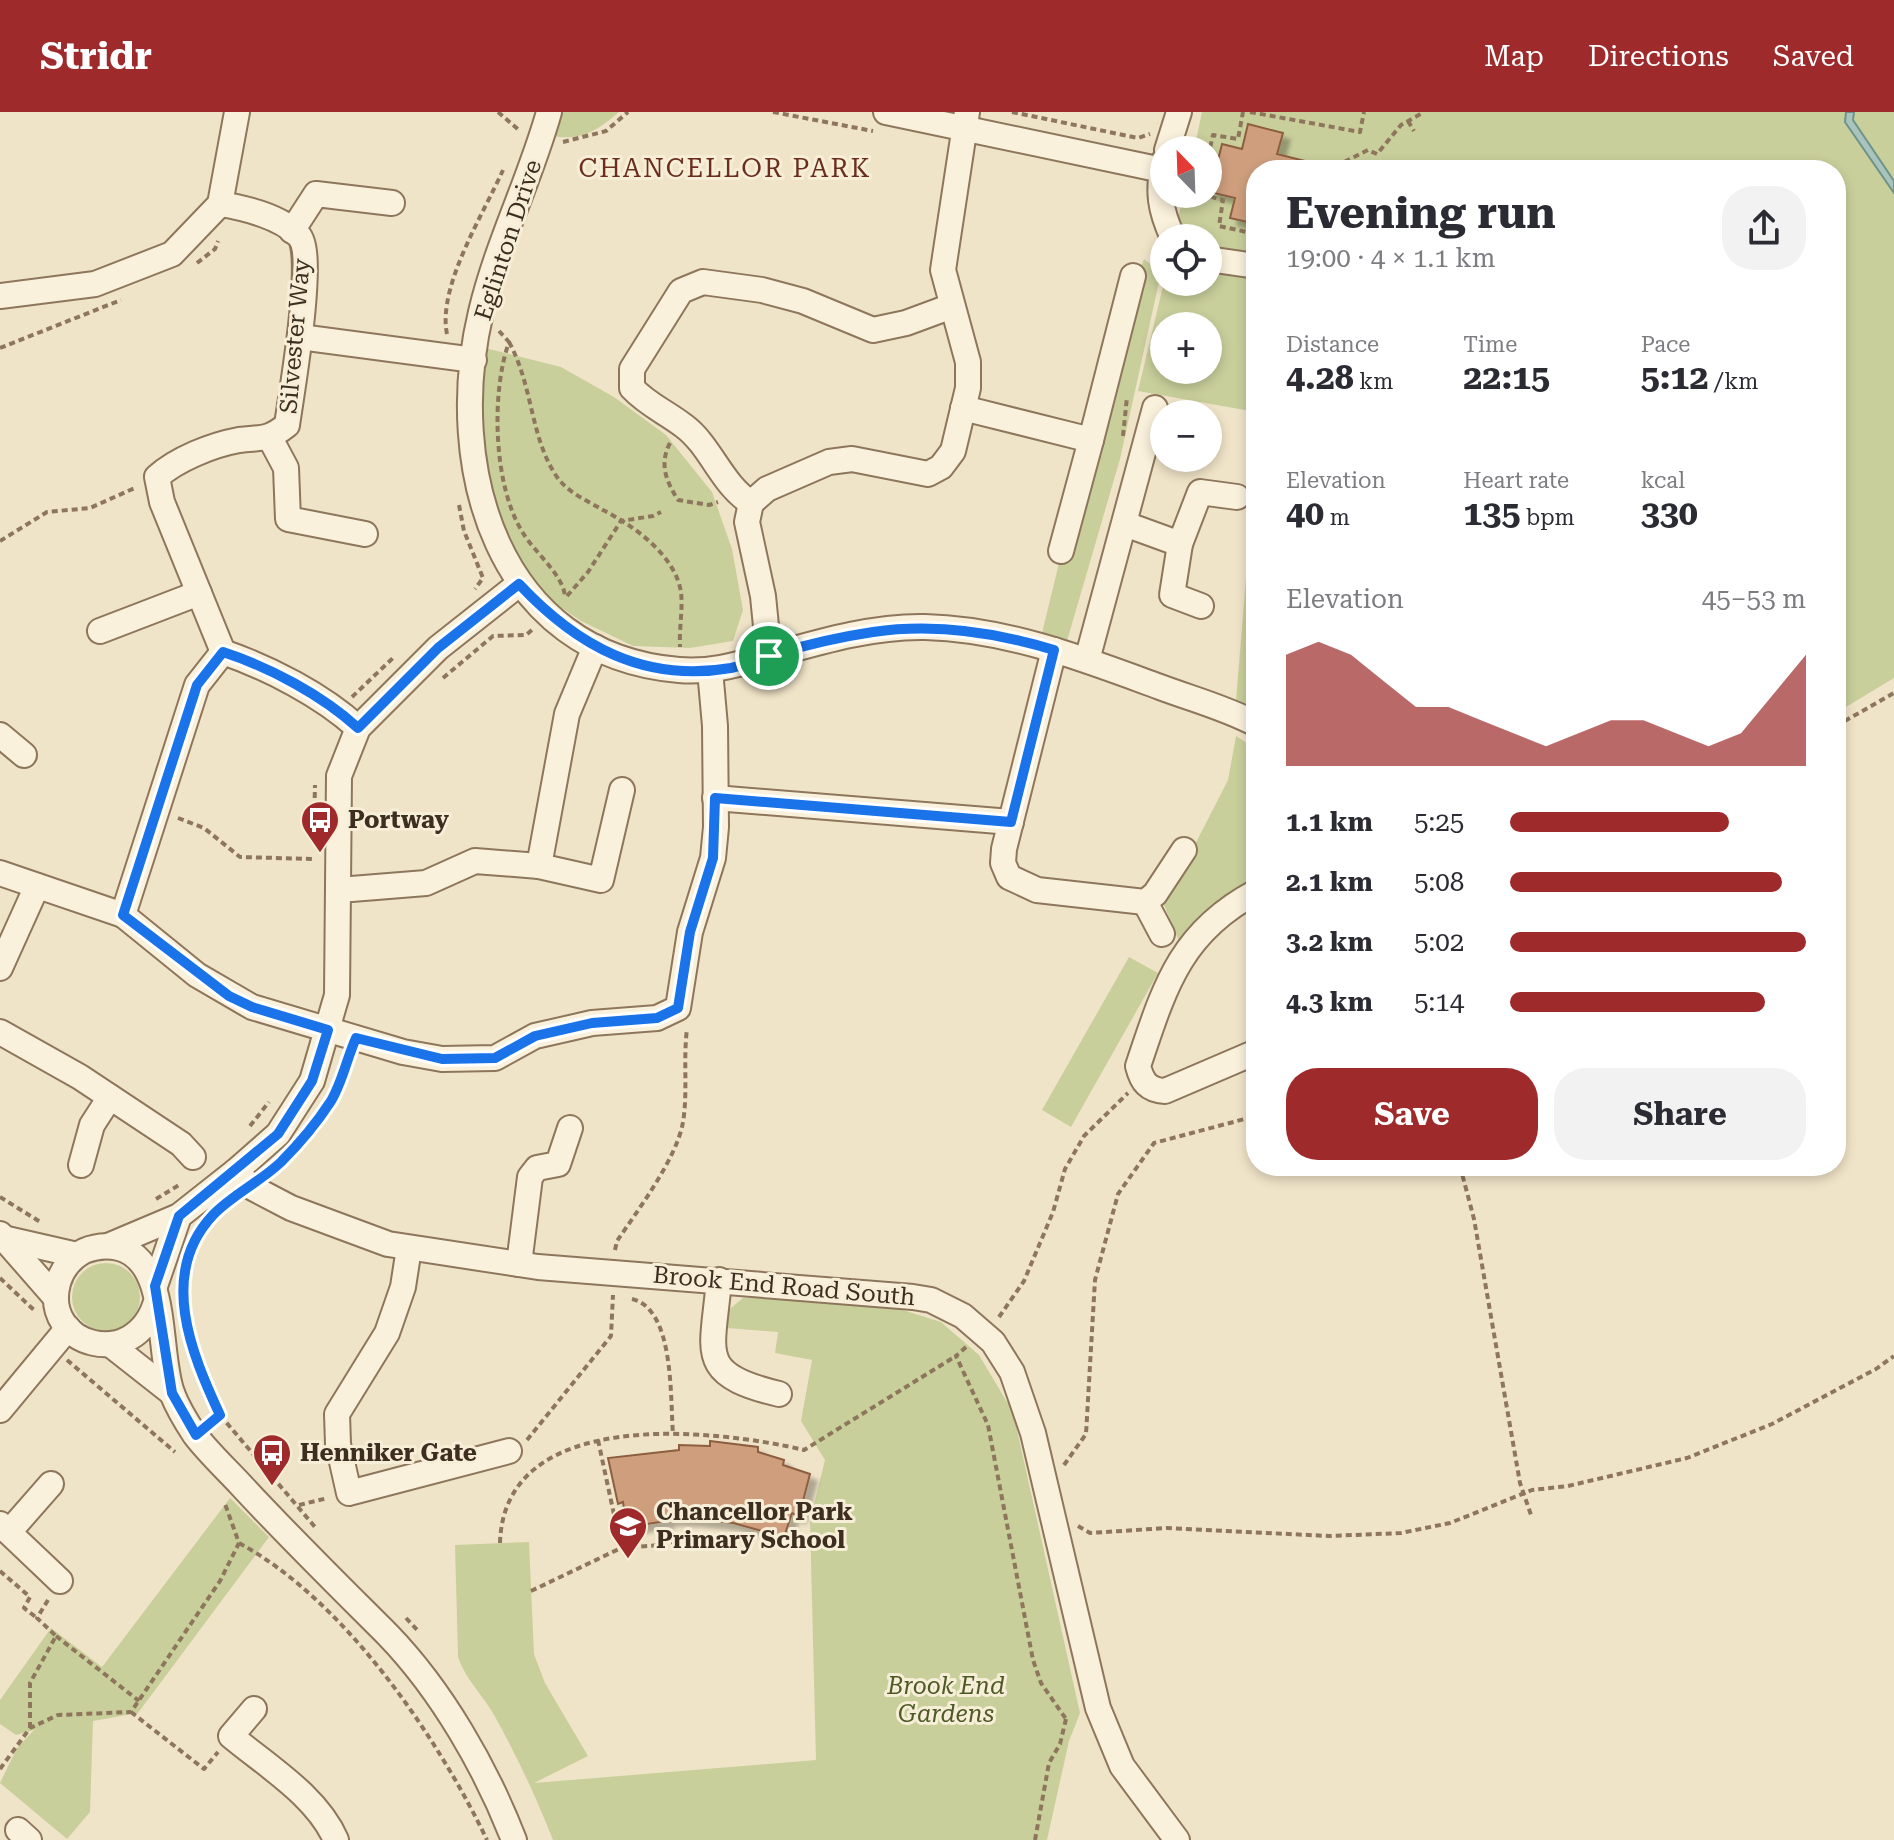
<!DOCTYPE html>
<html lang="en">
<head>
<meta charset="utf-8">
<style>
	body { margin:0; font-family:"Roboto Serif",serif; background:#f2f2f3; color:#2b2b33; height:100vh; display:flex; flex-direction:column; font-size:30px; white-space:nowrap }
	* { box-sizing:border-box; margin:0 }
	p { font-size:26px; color:#7c7c81 }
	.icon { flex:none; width:44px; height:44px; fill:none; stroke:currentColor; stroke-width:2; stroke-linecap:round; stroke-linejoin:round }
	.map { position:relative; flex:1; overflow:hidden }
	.details { position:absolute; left:1246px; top:48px; width:600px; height:1016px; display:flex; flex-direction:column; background:#fff; border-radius:32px; box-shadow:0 4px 12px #0003 }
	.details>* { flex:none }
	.needle { width:52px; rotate:337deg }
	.buttons { position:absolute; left:1150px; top:24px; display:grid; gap:16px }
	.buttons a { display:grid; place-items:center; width:72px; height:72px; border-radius:50%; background:#fff; box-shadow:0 4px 12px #0003; font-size:40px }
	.pin { position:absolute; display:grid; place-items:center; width:68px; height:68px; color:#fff; margin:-34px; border:4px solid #fff; border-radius:50%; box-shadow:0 2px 8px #0007 }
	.round { display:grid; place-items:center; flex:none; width:84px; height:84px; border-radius:32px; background:#f2f2f3 }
	.headline { display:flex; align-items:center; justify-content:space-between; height:136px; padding:0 40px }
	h1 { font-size:44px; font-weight:700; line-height:60px }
	.metrics { display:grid; grid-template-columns:repeat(3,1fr); gap:12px; height:136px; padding:8px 40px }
	.metrics div { display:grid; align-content:center }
	.metrics b { font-size:34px; font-weight:700 }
	.metrics small { font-size:22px; font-weight:400 }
	.metrics p { font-size:22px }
	.chart { height:224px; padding:16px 40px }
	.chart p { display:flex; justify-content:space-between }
	.chart svg { width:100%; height:144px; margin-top:8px; fill:#9e2a2b; opacity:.7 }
	.primary-button { display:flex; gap:16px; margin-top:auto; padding:16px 40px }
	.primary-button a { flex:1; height:92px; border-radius:32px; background:#9e2a2b; color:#fff; font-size:32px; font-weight:700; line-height:92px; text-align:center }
	.primary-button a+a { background:#f2f2f3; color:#2b2b33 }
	ul { padding:0 40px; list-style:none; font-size:26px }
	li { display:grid; grid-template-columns:128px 96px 1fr; align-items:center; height:60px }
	li i { height:20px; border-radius:10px; background:#9e2a2b }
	header { display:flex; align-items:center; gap:48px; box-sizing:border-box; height:112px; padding:0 40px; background:#9e2a2b; color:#fff }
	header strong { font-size:38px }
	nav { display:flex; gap:44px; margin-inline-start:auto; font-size:28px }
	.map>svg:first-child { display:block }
	.green { fill:#c9cf9b; fill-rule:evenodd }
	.water { fill:#a9c4bc; stroke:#6f938a; stroke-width:2 }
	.building { fill:#cf9f7d; stroke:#8d5f41; stroke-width:2; filter:url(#shadow) }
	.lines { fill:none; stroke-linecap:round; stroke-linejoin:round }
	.minor-casing { stroke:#8d765c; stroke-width:28 }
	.path { stroke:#8d765c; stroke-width:4; stroke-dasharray:6 4; stroke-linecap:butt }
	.minor { stroke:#faf1dc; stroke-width:24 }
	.route-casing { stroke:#fff; stroke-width:16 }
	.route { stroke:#1a73e8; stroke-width:10 }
	.labels { text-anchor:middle; stroke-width:6; stroke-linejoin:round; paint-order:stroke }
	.street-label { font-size:24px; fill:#3d2e20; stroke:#f7eed8 }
	.poi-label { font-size:24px; font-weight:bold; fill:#3d2e20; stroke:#f7eed8; text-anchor:start }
	.park-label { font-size:24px; font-style:italic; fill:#4d5a26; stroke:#f7eed8 }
	.neighbourhood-label { font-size:26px; letter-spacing:2px; fill:#6b2e1e; stroke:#f7eed8 }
</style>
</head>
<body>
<header>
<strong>Stridr</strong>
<nav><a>Map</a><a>Directions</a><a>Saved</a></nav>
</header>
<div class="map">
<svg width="1894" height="1728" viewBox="0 0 1894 1728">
	<defs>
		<filter id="shadow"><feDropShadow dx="7" dy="7" stdDeviation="2" flood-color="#0004"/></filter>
	</defs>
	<rect width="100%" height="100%" fill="#f0e4c8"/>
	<!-- green -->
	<g class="green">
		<path d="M 560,0 L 619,0 C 597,19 581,29 552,24 Z"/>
		<path d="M 1202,0 L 1894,0 L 1894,566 L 1836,601 L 1836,58 L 1256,58 L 1256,300 L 1138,279 L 1164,170 L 1208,170 L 1208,126 L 1173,126 L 1184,82 L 1208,82 L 1208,38 L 1194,38 ZM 1164,214 L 1208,214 L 1208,258 L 1164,258 Z"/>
		<path d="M 1144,147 L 1161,161 L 1120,347 L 1067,529 L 1042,521 L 1103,270 Z"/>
		<path d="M 481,235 L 561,255 L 614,285 L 666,323 L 712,380 L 732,437 L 743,498 L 733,529 L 690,536 L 633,534 L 581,509 L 544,484 L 502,430 L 477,329 Z"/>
		<path d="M 1252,392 L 1256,394 L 1256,589 L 1248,594 L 1236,589 Z"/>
		<path d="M 1236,624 L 1250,633 L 1256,644 L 1256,774 L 1181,834 L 1164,793 L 1228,668 Z"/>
		<path d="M 1129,845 L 1158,861 L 1071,1015 L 1042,998 Z"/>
		<circle cx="106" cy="1185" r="34"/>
		<path d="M 761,1184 L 890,1194 L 941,1210 L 979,1243 L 1013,1300 L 1080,1601 L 1069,1629 L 1047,1728 L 553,1728 C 536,1685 517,1644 494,1603 C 483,1583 465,1567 458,1545 L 455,1433 L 529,1430 L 534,1542 L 545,1571 L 588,1644 L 534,1671 L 816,1648 L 810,1409 L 825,1348 L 801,1309 L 812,1248 L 775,1241 L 778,1220 L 727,1216 L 725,1201 L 743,1186 Z"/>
		<path d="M 230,1386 L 269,1425 L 138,1601 L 93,1609 L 90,1700 L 67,1727 L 0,1671 L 17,1636 L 34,1618 L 16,1623 L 0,1612 L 0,1588 L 51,1516 L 102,1555 Z"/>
	</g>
	<!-- water -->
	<path class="water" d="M 1846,0 L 1854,0 L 1853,8 L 1894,69 L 1894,81 L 1845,10 Z"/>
	<!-- building -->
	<g class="building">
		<path d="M 1248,12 L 1283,21 L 1277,42 L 1317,52 L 1316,58 L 1256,58 L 1256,112 L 1230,106 L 1235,86 L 1210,80 L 1222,32 L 1242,37 Z"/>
		<path d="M 710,1329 L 758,1335 L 758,1340 L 784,1348 L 783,1353 L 810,1362 L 799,1404 L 792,1401 L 784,1425 L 733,1411 L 694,1407 L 667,1406 L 667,1409 L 627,1415 L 623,1390 L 618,1392 L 608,1346 L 679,1338 L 679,1333 L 710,1334 Z"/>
	</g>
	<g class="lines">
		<!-- minor casing -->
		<g class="minor-casing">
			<g id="minor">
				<path d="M 549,0 C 530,68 497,132 481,200 C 444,355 497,543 679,558 C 716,561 745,550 780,541 C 826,528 876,514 925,515 C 1007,517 1084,547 1160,575 C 1192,587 1226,596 1256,612"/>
				<path d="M 886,0 L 1162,58"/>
				<path d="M 1167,38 L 1179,0"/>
				<path d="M 1164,49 C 1157,79 1160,98 1173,126"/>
				<path d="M 220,92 C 245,96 282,105 299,124 C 316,142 291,284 287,313 C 267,329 262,325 239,328 C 212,333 177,347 157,365 L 162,390 L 223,540"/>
				<path d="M 292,119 L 316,82 L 392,91"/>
				<path d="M 1208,147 L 1256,154"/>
				<path d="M 0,184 L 95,172 L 172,142 L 220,92 L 237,0"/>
				<path d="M 300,225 L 474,248"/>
				<path d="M 963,296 L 1091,328 L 1133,164"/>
				<path d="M 270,326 L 286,356 L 288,407 L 365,422"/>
				<path d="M 751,391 C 721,372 711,334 684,314 C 666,300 648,293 632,276 L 632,257 L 681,179 L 703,170 L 762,178 L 803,189 L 873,218 L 906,211 L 952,194"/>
				<path d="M 1125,412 L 1180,432 L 1200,380 L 1237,385"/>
				<path d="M 1180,432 L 1172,483 L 1201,494"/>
				<path d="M 1061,439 L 1091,328"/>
				<path d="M 100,519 L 199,481"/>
				<path d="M 595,535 L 567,602 L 539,754 L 601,768 L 622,678"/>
				<path d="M 1054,538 L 1004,737 L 1003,751 L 1009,765 L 1037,778 L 1145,790 L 1155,782 L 1184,738"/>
				<path d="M 769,544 L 763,484 L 747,410 L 751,391 L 767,377 L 829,350 L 852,347 L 928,362 L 941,355 L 953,339 L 968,276 L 968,250 L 943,158 L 967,0"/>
				<path d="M 1087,548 L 1155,296"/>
				<path d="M 358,616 C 322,583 269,556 223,540 L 197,573 L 123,803 L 197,863 L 252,895 L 403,940 L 442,947 L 495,946 L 535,924 L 592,911 L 657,906 L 678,896 L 690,820 L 713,746 L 716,715 L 715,614 L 710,558"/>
				<path d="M 0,623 L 24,643"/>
				<path d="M 715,686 L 1011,710"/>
				<path d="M 0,761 L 123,803"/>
				<path d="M 339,778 L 426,771 L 475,749 L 539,754"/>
				<path d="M 1256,780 C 1179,821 1164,877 1138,954 C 1142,970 1148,978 1165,979 L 1256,940"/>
				<path d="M 1145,790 L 1162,822"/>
				<path d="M 0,856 L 37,774"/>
				<path d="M 0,920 L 80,965 L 181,1032 L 193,1045"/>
				<path d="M 81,1053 L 92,1013 L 110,985"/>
				<path d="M 236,1059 L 251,1075 L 291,1096 L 388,1132 L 538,1155 L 913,1185 L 931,1188 L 963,1204 L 993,1230 L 1012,1260 L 1033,1321 L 1098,1596 L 1122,1654 L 1177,1728"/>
				<path d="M 0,1122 L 56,1186"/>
				<path d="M 7,1127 L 77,1143"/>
				<path d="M 108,1134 L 179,1104 L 236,1059 L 278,1022 L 312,969 L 337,883 L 339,664 L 358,616 L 438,536 L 519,472"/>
				<path d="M 409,1136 L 403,1175 L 387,1221 L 337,1302 L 338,1332 L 349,1381 L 509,1339"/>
				<path d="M 519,1152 L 530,1065 L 537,1056 L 558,1052 L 570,1016"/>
				<path d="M 719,1168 C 713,1241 695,1262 779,1282"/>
				<path d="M 155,1174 L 179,1104"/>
				<path d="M 156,1190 C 135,1261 41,1234 58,1171 C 62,1157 72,1145 84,1139 C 96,1134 107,1133 119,1136 C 170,1149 157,1240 172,1281 C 177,1294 187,1311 195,1323 C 208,1340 225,1356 240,1372 C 288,1424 338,1473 388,1523 C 442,1579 486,1656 514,1728"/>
				<path d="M 111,1233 L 172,1281"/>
				<path d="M 0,1298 L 68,1216"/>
				<path d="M 0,1412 L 60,1469"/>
				<path d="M 9,1420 L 51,1372"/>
				<path d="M 254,1597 L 231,1624 C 267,1654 317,1684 336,1728"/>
				<path d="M 18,1718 L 29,1728"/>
			</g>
		</g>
		<!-- path -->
		<g class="path">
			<path d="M 498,0 L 520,19"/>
			<path d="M 773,0 L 873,19"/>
			<path d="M 1012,0 L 1138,26 L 1150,22"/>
			<path d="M 1250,0 L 1360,20 L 1364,0"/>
			<path d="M 1408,9 L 1414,19"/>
			<path d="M 563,30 L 606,19 L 628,0"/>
			<path d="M 1208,45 L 1213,23 L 1238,27 L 1243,0"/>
			<path d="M 1303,58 L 1305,50 L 1332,56 L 1368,38 L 1377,42 L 1401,13 L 1424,0"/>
			<path d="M 1201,82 L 1223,88 L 1219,114 L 1256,122"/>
			<path d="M 197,151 L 215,137 L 218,129"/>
			<path d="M 1155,159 L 1159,142"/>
			<path d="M 499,219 L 509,230 C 491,280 493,374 523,421 C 534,440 565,464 565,486"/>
			<path d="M 447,222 C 437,175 484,101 503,58"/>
			<path d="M 509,230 C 533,274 530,323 555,362 C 566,380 586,388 603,398 C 634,414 675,443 681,480 C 683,497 679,517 680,535"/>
			<path d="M 0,236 L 121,188"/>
			<path d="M 1123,324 L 1127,285"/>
			<path d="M 670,331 C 659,352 666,369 678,388 L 709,393 L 718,390"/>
			<path d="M 459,393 L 464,419 L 483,466 L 475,477"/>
			<path d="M 0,429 L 47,400 L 90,396 L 137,375"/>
			<path d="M 567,484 L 588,460 L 621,409 L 653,404 L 661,400"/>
			<path d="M 443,566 L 493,524 L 526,523 L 533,517"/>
			<path d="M 352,585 L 395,544"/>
			<path d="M 1836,614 L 1894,581"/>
			<path d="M 178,706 L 204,716 L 240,745 L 314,747"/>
			<path d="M 314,716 L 315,673"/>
			<path d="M 316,1007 L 333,987 L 347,944"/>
			<path d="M 250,1014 L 269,990"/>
			<path d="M 1460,1054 L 1474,1107 L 1520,1371 L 1531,1403"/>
			<path d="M 0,1085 L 42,1111"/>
			<path d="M 156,1087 L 179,1073"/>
			<path d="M 195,1132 L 207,1112"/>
			<path d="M 615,1138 L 617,1129 C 638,1098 677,1046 683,1010 C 688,980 683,948 687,917"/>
			<path d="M 0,1166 L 35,1199"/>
			<path d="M 182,1170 L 184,1201 L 200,1261 L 220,1303 L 315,1415"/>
			<path d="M 632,1187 C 675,1197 670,1287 673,1322"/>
			<path d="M 999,1205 L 1024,1169 L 1053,1100 L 1065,1057 L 1084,1024 L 1128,981"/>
			<path d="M 966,1235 L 956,1244 L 988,1313 L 1033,1548 L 1041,1571 L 1066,1607"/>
			<path d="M 67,1248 L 175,1340"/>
			<path d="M 527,1328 L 611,1224 L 613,1183"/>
			<path d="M 598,1328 L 621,1435"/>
			<path d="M 1064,1353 L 1086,1322 L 1095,1168 L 1118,1082 L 1154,1031 L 1256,1004"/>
			<path d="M 299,1393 L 328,1386"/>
			<path d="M 1078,1414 L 1090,1421 L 1167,1416 L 1329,1424 L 1401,1421 L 1450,1411 L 1532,1378 L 1568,1374 L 1687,1346 L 1772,1312 L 1876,1257 L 1894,1244"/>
			<path d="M 239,1431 C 344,1488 436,1622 487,1728"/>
			<path d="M 500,1431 C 504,1293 715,1317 804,1338 L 956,1244"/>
			<path d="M 0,1459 L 30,1485 L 24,1496 L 37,1506"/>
			<path d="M 531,1479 L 621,1436 L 675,1432"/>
			<path d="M 406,1506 L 419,1520"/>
			<path d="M 56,1524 L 139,1589"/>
			<path d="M 131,1600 L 204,1657 L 218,1640"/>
			<path d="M 30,1616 L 30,1571 L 56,1524 L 37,1506 L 48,1488"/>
			<path d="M 0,1657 L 30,1616 L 58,1603 L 131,1600 L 220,1469 L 239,1431 L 225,1392"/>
			<path d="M 1035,1728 L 1049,1651 L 1060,1632 L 1066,1607"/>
		</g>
		<!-- minor -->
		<use href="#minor" class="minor"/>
	</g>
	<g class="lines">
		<!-- route casing -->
		<g class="route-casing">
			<path id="route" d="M 519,472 C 577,534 644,571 731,556 C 745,553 758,547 772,543 C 805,533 839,525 873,520 C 935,511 995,520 1054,538 L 1011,710 L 715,686 L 713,746 L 690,820 L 678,896 L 657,906 L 592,911 L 535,924 L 495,946 L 442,947 L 356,926 C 347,946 342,971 331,989 C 318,1009 298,1033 281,1050 C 260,1070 232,1083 213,1103 C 158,1161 191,1241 220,1303 L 196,1323 L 172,1281 L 155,1174 L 179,1104 L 278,1022 L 312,969 L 328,918 L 252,895 L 229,884 L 123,803 L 197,573 L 223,540 C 269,555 322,583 358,616 L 438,536 Z"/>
		</g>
		<!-- route -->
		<use href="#route" class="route"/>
	</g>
	<!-- icons -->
	<defs>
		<g id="bus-pin" transform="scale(2)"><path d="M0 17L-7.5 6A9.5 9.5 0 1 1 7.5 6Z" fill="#9e2a2b" stroke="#f7eed8"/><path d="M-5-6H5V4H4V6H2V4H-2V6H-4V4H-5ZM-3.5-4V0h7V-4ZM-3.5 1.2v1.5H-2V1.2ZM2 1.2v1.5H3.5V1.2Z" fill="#fff"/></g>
		<g id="school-pin" transform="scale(2)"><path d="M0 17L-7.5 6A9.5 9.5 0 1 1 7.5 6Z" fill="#9e2a2b" stroke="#f7eed8"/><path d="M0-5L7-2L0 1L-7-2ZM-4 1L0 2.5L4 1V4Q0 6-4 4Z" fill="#fff"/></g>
	</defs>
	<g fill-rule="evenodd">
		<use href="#bus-pin" x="320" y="708"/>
		<use href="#bus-pin" x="272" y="1341"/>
		<use href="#school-pin" x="628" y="1414"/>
	</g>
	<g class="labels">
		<!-- street labels -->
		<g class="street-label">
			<text transform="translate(508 128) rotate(-72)" y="8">Eglinton Drive</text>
			<text transform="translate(295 224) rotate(-85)" y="8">Silvester Way</text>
			<text transform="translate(784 1174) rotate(5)" y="8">Brook End Road South</text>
		</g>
		<!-- poi labels -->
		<g class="poi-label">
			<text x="348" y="716">Portway</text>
			<text x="300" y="1349">Henniker Gate</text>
			<text x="656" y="1408">Chancellor Park<tspan x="656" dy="28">Primary School</tspan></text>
		</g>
		<!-- park labels -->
		<g class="park-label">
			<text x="946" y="1582">Brook End<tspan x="946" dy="28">Gardens</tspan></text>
		</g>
		<!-- neighbourhood labels -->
		<g class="neighbourhood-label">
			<text x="725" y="65">CHANCELLOR PARK</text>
		</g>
	</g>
</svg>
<div class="buttons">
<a><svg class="needle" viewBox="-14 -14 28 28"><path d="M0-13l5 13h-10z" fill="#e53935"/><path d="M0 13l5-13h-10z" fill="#7c7c81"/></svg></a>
<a><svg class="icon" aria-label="locate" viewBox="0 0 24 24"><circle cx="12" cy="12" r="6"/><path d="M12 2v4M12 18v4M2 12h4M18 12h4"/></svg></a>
<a>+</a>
<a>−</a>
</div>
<div class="pin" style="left:769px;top:544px;background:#1e9e55"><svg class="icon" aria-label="arrive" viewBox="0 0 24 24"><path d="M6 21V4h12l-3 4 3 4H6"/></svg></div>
<section class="details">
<div class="headline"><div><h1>Evening run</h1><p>19:00 · 4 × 1.1 km</p></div><a class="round"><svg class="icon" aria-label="share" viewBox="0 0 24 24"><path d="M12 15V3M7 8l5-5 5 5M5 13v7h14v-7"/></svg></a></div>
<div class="metrics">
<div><p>Distance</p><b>4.28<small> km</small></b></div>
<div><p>Time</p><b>22:15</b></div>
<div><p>Pace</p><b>5:12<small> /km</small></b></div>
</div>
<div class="metrics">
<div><p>Elevation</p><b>40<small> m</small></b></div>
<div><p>Heart rate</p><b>135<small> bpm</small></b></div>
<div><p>kcal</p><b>330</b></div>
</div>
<div class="chart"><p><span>Elevation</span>45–53 m</p>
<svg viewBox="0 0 160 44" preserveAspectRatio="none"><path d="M0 44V10L10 6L20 10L30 18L40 26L50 26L60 30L70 34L80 38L90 34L100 30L110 30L120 34L130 38L140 34L150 22L160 10V44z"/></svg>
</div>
<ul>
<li><b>1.1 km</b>5:25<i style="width:74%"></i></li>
<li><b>2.1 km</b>5:08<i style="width:92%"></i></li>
<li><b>3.2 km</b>5:02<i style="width:100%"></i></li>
<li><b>4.3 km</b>5:14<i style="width:86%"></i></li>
</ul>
<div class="primary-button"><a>Save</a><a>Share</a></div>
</section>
</div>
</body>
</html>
